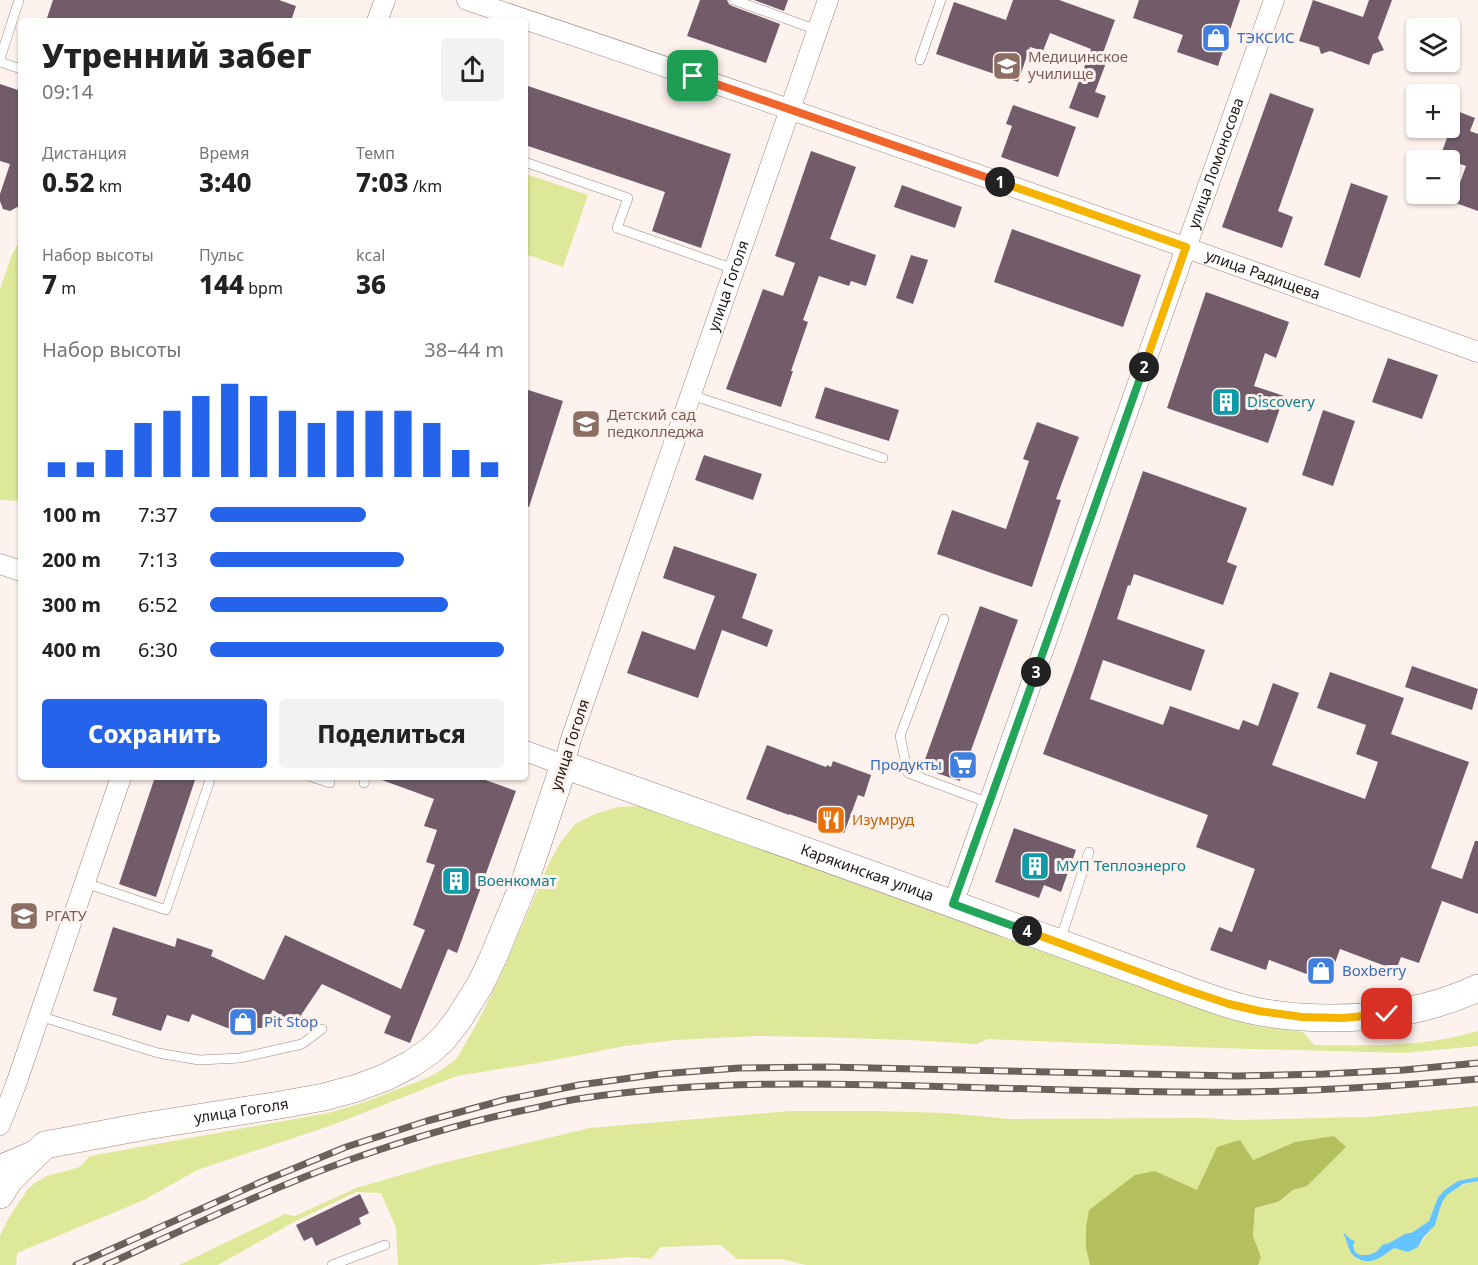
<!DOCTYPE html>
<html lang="ru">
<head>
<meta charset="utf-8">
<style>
	body { margin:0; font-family:"Noto Sans",sans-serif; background:#f2f2f2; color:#222; height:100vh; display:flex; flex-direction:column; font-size:22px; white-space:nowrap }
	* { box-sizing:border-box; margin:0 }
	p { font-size:20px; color:#767676 }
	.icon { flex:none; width:33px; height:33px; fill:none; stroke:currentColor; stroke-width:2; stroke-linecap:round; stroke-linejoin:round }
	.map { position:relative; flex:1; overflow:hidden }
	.drawer { position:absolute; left:18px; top:18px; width:510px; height:762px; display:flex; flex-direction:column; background:#fff; border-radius:6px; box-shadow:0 2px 4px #0004 }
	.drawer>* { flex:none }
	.tools { position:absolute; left:1406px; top:18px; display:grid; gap:12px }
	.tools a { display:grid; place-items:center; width:54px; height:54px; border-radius:6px; background:#fff; box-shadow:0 2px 4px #0004; font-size:30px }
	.pin { position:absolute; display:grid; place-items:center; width:51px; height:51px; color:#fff; margin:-26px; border-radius:12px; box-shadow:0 3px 9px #0006 }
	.km { position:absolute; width:30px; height:30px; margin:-15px; border-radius:50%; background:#222; color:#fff; font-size:16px; line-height:30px; text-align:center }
	.round { display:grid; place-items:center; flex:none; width:63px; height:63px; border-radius:6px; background:#f2f2f2 }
	.headline { display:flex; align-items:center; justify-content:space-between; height:102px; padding:0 24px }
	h1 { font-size:33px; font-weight:800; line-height:45px }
	.stats { display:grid; grid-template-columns:repeat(3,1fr); gap:9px; height:102px; padding:6px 24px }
	.stats div { display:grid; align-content:center }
	.stats b { font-size:26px; font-weight:800 }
	.stats small { font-size:16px; font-weight:400 }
	.stats p { font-size:16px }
	.chart { height:168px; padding:12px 24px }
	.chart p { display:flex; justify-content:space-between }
	.chart svg { width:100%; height:108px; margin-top:6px; stroke:#2563eb; stroke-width:6 }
	.cta { display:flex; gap:12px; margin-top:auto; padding:12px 24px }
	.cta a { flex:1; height:69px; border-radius:6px; background:#2563eb; color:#fff; font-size:24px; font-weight:800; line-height:69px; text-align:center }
	.cta a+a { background:#f2f2f2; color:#222 }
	ul { padding:0 24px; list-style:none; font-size:20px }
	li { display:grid; grid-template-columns:96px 72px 1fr; align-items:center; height:45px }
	li i { height:15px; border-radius:8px; background:#2563eb }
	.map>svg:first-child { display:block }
	.green { fill:#dde898 }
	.forest { fill:#b4bf5e }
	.water { fill:#65c4ff }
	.building { fill:#725c6a }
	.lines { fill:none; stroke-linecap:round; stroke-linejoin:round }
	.lane-casing { stroke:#9e847a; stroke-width:10 }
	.street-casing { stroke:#9e847a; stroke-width:21 }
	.secondary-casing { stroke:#9e847a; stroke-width:28 }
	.lane { stroke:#fff; stroke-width:9 }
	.street { stroke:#fff; stroke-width:20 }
	.secondary { stroke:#fff; stroke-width:27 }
	.rail-casing { stroke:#6a605c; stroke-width:7 }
	.rail { stroke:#fef2ee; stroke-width:4.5; stroke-dasharray:14; stroke-linecap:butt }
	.split-1-casing { stroke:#fff; stroke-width:12 }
	.split-2-casing { stroke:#fff; stroke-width:12 }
	.split-3-casing { stroke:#fff; stroke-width:12 }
	.split-4-casing { stroke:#fff; stroke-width:12 }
	.split-5-casing { stroke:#fff; stroke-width:12 }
	.split-1 { stroke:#f0652b; stroke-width:8 }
	.split-2 { stroke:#f5b400; stroke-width:8 }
	.split-3 { stroke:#22a559; stroke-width:8 }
	.split-4 { stroke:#22a559; stroke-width:8 }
	.split-5 { stroke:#f5b400; stroke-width:8 }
	.labels { text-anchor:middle; stroke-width:6; stroke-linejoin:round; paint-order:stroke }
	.shop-label { font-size:15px; fill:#366cbe; stroke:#fef2ee; text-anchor:start }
	.education-label { font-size:15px; fill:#785e54; stroke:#fef2ee; text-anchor:start }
	.street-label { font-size:15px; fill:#201713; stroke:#fef2ee }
	.culture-label { font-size:15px; fill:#0d838f; stroke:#fef2ee; text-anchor:start }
	.food-label { font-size:15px; fill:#c56008; stroke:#fef2ee; text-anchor:start }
</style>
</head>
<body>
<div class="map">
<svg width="1478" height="1265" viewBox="0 0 1478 1265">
	<rect width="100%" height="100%" fill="#fef2ee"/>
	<!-- green -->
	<g class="green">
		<path d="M 526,174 L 588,195 L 563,267 L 525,254 Z"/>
		<path d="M 21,238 L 21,501 L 0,500 L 0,289 L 12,255 Z"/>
		<path d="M 641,806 L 1225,1018 L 1256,1026 L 1303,1032 L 1314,1045 C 1369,1046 1425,1047 1478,1031 L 1478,1046 L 1405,1053 L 1219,1048 L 987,1039 L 977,1044 L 909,1040 L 814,1037 L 757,1036 L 675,1040 L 625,1046 L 549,1061 L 457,1076 L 335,1124 L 197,1170 L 144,1200 L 17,1253 L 16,1265 L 0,1265 L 0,1236 L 8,1219 L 27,1190 L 36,1182 L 47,1176 L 80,1167 L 90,1156 L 328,1113 L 362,1103 L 427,1078 L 442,1070 L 457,1058 L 480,1018 L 501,975 L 550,861 L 561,842 L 575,824 L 595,814 L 618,807 Z"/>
		<path d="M 1478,1106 L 1478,1177 L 1458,1181 L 1438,1197 L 1429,1221 L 1413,1232 L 1405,1234 L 1389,1243 L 1382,1245 L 1376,1252 L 1368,1255 L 1360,1255 L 1355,1252 L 1350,1239 L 1344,1234 L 1350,1251 L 1358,1260 L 1382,1255 L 1394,1248 L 1418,1247 C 1423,1239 1430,1232 1435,1224 C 1439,1217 1439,1209 1442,1202 C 1449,1188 1465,1184 1478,1181 L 1478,1265 L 1258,1265 L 1261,1257 L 1253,1236 L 1255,1208 L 1278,1202 L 1293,1190 L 1307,1186 L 1345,1147 L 1334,1136 L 1295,1142 L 1252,1160 L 1197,1190 L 1155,1171 L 1089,1210 C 1085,1230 1085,1246 1090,1265 L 806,1265 L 781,1259 L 737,1259 L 721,1245 L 661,1247 L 651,1259 L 632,1257 L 535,1265 L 398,1265 L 396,1228 L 381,1193 L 356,1192 L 292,1223 L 218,1265 L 179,1265 L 285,1214 L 295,1216 L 356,1188 L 384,1180 L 438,1164 L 590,1128 L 790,1111 L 876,1111 L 947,1113 L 1009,1119 L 1205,1118 L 1236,1120 L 1368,1117 Z"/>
	</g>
	<!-- forest -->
	<path class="forest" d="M 1334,1136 L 1346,1147 L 1307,1186 L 1293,1190 L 1278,1202 L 1255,1208 L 1253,1236 L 1261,1257 L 1258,1265 L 1090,1265 L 1086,1248 L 1086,1227 L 1089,1210 L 1135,1175 L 1155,1171 L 1197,1190 L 1217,1147 L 1240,1140 L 1253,1160 L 1295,1142 Z"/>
	<!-- water -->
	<path class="water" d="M 1478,1177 L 1478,1181 L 1463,1184 L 1447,1195 L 1442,1202 L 1435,1225 L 1423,1238 L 1418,1247 L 1408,1252 L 1394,1248 C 1388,1252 1382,1257 1377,1259 C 1367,1264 1355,1260 1350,1251 C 1347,1245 1346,1238 1343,1232 L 1350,1239 L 1355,1241 L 1353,1245 L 1355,1252 L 1360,1255 L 1368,1255 L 1376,1252 L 1382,1245 L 1389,1243 L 1405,1234 L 1413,1232 L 1429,1221 L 1438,1197 L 1446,1189 L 1458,1181 Z"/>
	<!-- building -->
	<g class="building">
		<path d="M 53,0 L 279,0 L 296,6 L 291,21 L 46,21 Z"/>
		<path d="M 700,0 L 727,0 L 729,4 L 732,6 L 780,24 L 766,63 L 687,36 Z"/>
		<path d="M 754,0 L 788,0 L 784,11 Z"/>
		<path d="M 1013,0 L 1059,0 L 1115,20 L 1103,53 L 1109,55 L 1095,92 L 1106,96 L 1098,118 L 1069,108 L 1091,49 L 1050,33 L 1043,51 L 1030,47 L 1018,82 L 936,54 L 954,2 L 1006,20 Z"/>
		<path d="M 1139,0 L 1240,0 L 1218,66 L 1177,52 L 1183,35 L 1133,18 Z"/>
		<path d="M 1313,0 L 1363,17 L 1369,0 L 1392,0 L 1378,38 L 1384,50 L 1373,54 L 1369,65 L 1330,51 L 1321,54 L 1319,47 L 1299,41 Z"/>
		<path d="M 0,84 L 21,91 L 21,205 L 10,211 L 3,209 L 0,201 L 0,194 L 10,164 L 0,161 Z"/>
		<path d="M 525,85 L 731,154 L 701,248 L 652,231 L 665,192 L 525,145 Z"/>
		<path d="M 1270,93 L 1314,109 L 1278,211 L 1293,217 L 1282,248 L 1222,227 Z"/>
		<path d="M 1013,105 L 1076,127 L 1058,177 L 1001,157 L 1012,126 L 1006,124 Z"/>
		<path d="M 1457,111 L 1475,118 L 1470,131 L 1478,134 L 1478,211 L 1453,202 L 1466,166 L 1440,157 Z"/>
		<path d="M 811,151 L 856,167 L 830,239 L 876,255 L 866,286 L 851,281 L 849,286 L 819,276 L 803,320 L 808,322 L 791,371 L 793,371 L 781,407 L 726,389 L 763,289 L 783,296 L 795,263 L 775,256 Z"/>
		<path d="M 1351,183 L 1388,196 L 1360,278 L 1324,265 Z"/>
		<path d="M 902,185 L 962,207 L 955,228 L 894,207 Z"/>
		<path d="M 1012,229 L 1141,275 L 1123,327 L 994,282 Z"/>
		<path d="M 911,255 L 928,260 L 913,304 L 896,298 Z"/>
		<path d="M 1206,292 L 1289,322 L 1276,358 L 1265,353 L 1254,386 L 1284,396 L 1268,443 L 1167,408 Z"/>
		<path d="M 1388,358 L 1438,375 L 1422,419 L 1372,402 Z"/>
		<path d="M 825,387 L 899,410 L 889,441 L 815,418 Z"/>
		<path d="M 525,389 L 563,401 L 529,507 L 525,506 Z"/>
		<path d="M 1323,410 L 1355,421 L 1333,486 L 1302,475 Z"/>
		<path d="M 1037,422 L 1079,437 L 1056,499 L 1061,500 L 1032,587 L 937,554 L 952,510 L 1006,529 L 1029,461 L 1023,459 Z"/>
		<path d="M 704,455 L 762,474 L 753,500 L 695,480 Z"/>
		<path d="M 1143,471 L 1247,508 L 1227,562 L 1237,566 L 1223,605 L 1134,574 L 1130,586 L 1128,585 L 1117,619 L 1205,650 L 1191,691 L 1103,660 L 1090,699 L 1163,725 L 1170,706 L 1239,730 L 1243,720 L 1258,726 L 1273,683 L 1299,693 L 1272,765 L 1365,799 L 1378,762 L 1356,754 L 1366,725 L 1317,708 L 1330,672 L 1404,698 L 1391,734 L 1469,762 L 1431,868 L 1462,879 L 1475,841 L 1478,841 L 1478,914 L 1442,901 L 1419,963 L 1401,957 L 1396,970 L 1340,949 L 1328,982 L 1269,960 L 1266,970 L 1210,950 L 1219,927 L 1232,932 L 1255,869 L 1196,847 L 1208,815 L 1043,754 L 1077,662 Z"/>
		<path d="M 674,546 L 757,574 L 742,618 L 773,630 L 767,647 L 722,630 L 698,698 L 627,673 L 642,631 L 695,650 L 715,596 L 663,578 Z"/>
		<path d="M 980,606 L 1018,620 L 960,781 L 922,768 Z"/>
		<path d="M 1412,666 L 1478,689 L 1472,710 L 1405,687 Z"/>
		<path d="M 767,745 L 826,767 L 827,765 L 831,767 L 833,761 L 871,775 L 864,797 L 858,795 L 844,833 L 789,814 L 789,815 L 746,799 Z"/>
		<path d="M 155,777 L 196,777 L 156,897 L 119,884 Z"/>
		<path d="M 380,777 L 477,777 L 516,791 L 457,953 L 448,949 L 410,1043 L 384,1033 L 391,1016 L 322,984 L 295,1024 L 273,1010 L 262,1028 L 230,1029 L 192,1014 L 189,1022 L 167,1015 L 161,1031 L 112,1015 L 117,998 L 93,991 L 113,927 L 175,947 L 177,938 L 213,950 L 211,956 L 264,980 L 285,935 L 401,989 L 425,930 L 413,925 L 435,865 L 426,862 L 437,830 L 424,826 L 434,799 L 379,779 Z"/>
		<path d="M 1014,828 L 1076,850 L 1061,892 L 1044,885 L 1039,898 L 995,882 Z"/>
		<path d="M 360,1194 L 369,1213 L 359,1218 L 361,1224 L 316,1246 L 312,1237 L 304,1241 L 296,1225 Z"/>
	</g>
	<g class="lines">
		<!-- lane casing -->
		<g class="lane-casing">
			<g id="lane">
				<path d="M 734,0 L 817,30"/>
				<path d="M 0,59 L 19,0"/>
				<path d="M 920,60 L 941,0"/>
				<path d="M 0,62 L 21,69"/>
				<path d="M 525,162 L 628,198 L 617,228 L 734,269"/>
				<path d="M 691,395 L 883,458"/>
				<path d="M 944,619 L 900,736 L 908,773 L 989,803"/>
				<path d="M 312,777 L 330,783"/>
				<path d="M 364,783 L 366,777"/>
				<path d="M 85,883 L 166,910 L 211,777"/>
				<path d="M 1060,941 L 1089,852"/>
				<path d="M 39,1016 L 158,1053 L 199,1060 L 240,1058 L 302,1044 L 322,1029"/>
				<path d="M 332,1265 L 385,1245"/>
			</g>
		</g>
		<!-- street casing -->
		<g class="street-casing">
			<g id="street">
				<path id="s1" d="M 467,0 C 806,113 1142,231 1478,352"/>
				<path d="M 377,21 L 385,0"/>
				<path d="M 0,564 L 21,571"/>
				<path id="s2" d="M 525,751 L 564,765 L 571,739 L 828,0"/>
				<path id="s3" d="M 953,904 L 1274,0"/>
				<path d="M 0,1125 L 15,1087 L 121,777"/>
				<path d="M 0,1165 L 33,1151"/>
			</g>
		</g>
		<!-- secondary casing -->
		<g class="secondary-casing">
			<g id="secondary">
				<path id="s4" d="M 0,1195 L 9,1180 L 45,1145 L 146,1126 L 280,1105 L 324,1097 L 357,1088 L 386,1077 L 411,1064 L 430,1051 L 444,1038 L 458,1020 L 480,985 L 493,958 L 526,878 L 564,765 C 713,818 862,870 1010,925 C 1058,942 1106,960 1155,978 C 1189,990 1224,1005 1260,1012 C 1333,1024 1411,1019 1478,988"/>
			</g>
		</g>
		<!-- lane -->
		<use href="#lane" class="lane"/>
		<!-- street -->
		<use href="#street" class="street"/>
		<!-- secondary -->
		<use href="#secondary" class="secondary"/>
		<!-- rail casing -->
		<g class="rail-casing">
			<g id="rail">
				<path d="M 76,1265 L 261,1182 L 346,1147 L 427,1121 L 504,1100 L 579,1085 L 660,1074 L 739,1068 L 826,1067 L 1235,1076 L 1324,1074 L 1404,1070 L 1478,1063"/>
				<path d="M 106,1265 C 187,1228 268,1189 352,1159 C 412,1138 473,1120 535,1108 C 551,1104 568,1100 584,1098 C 719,1078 856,1084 992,1088 C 1074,1090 1157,1093 1239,1092 C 1319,1091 1398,1086 1478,1079"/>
			</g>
		</g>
		<!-- rail -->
		<use href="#rail" class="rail"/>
	</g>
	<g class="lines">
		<!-- split-1 casing -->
		<g class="split-1-casing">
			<path id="split-1" d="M 693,76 L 1000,182"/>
		</g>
		<!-- split-2 casing -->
		<g class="split-2-casing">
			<path id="split-2" d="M 1000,182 L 1186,247 L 1144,367"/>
		</g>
		<!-- split-3 casing -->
		<g class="split-3-casing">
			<path id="split-3" d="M 1036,672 L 1144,367"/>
		</g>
		<!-- split-4 casing -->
		<g class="split-4-casing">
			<path id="split-4" d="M 1027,931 L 953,904 L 1036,672"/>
		</g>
		<!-- split-5 casing -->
		<g class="split-5-casing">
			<path id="split-5" d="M 1027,931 L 1184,989 L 1229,1004 L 1259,1011 L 1302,1017 L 1342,1018 L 1387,1014"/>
		</g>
		<!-- split-1 -->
		<use href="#split-1" class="split-1"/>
		<!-- split-2 -->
		<use href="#split-2" class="split-2"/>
		<!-- split-3 -->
		<use href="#split-3" class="split-3"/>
		<!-- split-4 -->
		<use href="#split-4" class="split-4"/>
		<!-- split-5 -->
		<use href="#split-5" class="split-5"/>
	</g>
	<!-- icons -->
	<defs>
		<g id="shop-square" transform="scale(1.5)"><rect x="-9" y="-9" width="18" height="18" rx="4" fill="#3f7fe0" stroke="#fef2ee"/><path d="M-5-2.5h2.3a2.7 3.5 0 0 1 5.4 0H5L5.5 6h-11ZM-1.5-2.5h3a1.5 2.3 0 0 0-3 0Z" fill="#fff"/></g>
		<g id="university-square" transform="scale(1.5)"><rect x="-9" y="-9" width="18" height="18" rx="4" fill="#8d6e63" stroke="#fef2ee"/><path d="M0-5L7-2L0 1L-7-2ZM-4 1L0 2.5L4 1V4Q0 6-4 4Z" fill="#fff"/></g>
		<g id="building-square" transform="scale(1.5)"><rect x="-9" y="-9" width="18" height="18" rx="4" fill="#0f9aa8" stroke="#fef2ee"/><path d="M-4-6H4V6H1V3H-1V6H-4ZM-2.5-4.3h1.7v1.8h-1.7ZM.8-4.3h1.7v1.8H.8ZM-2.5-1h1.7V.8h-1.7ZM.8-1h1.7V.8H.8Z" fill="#fff"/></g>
		<g id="school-square" transform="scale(1.5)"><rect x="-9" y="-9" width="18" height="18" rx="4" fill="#8d6e63" stroke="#fef2ee"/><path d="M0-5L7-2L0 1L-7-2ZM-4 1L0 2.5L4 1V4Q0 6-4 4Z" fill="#fff"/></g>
		<g id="supermarket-square" transform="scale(1.5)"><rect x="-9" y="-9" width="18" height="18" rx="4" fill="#3f7fe0" stroke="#fef2ee"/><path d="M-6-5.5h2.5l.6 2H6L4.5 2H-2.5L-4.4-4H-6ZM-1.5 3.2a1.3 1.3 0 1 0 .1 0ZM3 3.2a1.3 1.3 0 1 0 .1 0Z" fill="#fff"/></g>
		<g id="restaurant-square" transform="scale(1.5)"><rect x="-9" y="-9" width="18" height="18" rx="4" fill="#e8710a" stroke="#fef2ee"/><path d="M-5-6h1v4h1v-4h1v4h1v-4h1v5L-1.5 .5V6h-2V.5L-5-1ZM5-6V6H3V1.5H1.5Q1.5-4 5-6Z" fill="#fff"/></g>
	</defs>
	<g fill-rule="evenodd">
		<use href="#shop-square" x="1216" y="38"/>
		<use href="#university-square" x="1007" y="66"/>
		<use href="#building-square" x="1226" y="402"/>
		<use href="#school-square" x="586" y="424"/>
		<use href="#supermarket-square" x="963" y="765"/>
		<use href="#restaurant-square" x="831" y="820"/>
		<use href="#building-square" x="1035" y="866"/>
		<use href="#building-square" x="456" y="881"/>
		<use href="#university-square" x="24" y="916"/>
		<use href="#shop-square" x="1321" y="971"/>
		<use href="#shop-square" x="243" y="1022"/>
	</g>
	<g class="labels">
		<!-- shop labels -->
		<g class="shop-label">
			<text x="1237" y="43">ТЭКСИС</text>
			<text x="942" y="770" text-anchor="end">Продукты</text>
			<text x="1342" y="976">Boxberry</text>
			<text x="264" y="1027">Pit Stop</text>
		</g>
		<!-- education labels -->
		<g class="education-label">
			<text x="1028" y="62">Медицинское<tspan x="1028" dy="17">училище</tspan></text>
			<text x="607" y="420">Детский сад<tspan x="607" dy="17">педколледжа</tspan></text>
			<text x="45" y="921">РГАТУ</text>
		</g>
		<!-- street labels -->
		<g class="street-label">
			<text dy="5" stroke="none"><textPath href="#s3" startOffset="786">улица Ломоносова</textPath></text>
			<text dy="5" stroke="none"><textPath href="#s1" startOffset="842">улица Радищева</textPath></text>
			<text dy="5" stroke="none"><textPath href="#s2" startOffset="548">улица Гоголя</textPath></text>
			<text transform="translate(570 745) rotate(-72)" y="5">улица Гоголя</text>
			<text dy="5" stroke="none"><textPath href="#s4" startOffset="1108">Карякинская улица</textPath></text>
			<text dy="5" stroke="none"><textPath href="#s4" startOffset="267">улица Гоголя</textPath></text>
		</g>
		<!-- culture labels -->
		<g class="culture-label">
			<text x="1247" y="407">Discovery</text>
			<text x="1056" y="871">МУП Теплоэнерго</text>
			<text x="477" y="886">Военкомат</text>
		</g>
		<!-- food labels -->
		<g class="food-label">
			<text x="852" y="825">Изумруд</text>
		</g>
	</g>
</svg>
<div class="tools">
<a><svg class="icon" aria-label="layers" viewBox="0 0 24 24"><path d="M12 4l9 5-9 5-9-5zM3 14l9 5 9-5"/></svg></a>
<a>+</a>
<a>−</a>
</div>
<div class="pin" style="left:693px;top:76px;background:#1e9e55"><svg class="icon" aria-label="arrive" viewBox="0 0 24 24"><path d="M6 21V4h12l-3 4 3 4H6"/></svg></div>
<div class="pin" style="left:1387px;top:1014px;background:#d93025"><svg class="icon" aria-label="check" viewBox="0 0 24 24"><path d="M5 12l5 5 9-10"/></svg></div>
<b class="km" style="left:1000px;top:182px">1</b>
<b class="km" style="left:1144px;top:367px">2</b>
<b class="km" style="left:1036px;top:672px">3</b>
<b class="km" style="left:1027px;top:931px">4</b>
<section class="drawer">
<div class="headline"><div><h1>Утренний забег</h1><p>09:14</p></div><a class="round"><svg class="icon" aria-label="share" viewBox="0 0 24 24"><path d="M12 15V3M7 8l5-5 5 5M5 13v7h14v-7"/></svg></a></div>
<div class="stats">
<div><p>Дистанция</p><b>0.52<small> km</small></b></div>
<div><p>Время</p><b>3:40</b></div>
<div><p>Темп</p><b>7:03<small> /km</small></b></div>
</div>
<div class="stats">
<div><p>Набор высоты</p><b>7<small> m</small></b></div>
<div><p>Пульс</p><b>144<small> bpm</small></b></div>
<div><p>kcal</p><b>36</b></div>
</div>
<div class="chart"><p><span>Набор высоты</span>38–44 m</p>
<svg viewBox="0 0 160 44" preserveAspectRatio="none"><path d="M5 44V38M15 44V38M25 44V33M35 44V22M45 44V17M55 44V11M65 44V6M75 44V11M85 44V17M95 44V22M105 44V17M115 44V17M125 44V17M135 44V22M145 44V33M155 44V38"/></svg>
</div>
<ul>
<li><b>100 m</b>7:37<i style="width:53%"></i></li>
<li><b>200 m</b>7:13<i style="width:66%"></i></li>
<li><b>300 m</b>6:52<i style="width:81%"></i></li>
<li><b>400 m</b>6:30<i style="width:100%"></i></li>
</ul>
<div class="cta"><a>Сохранить</a><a>Поделиться</a></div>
</section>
</div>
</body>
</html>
